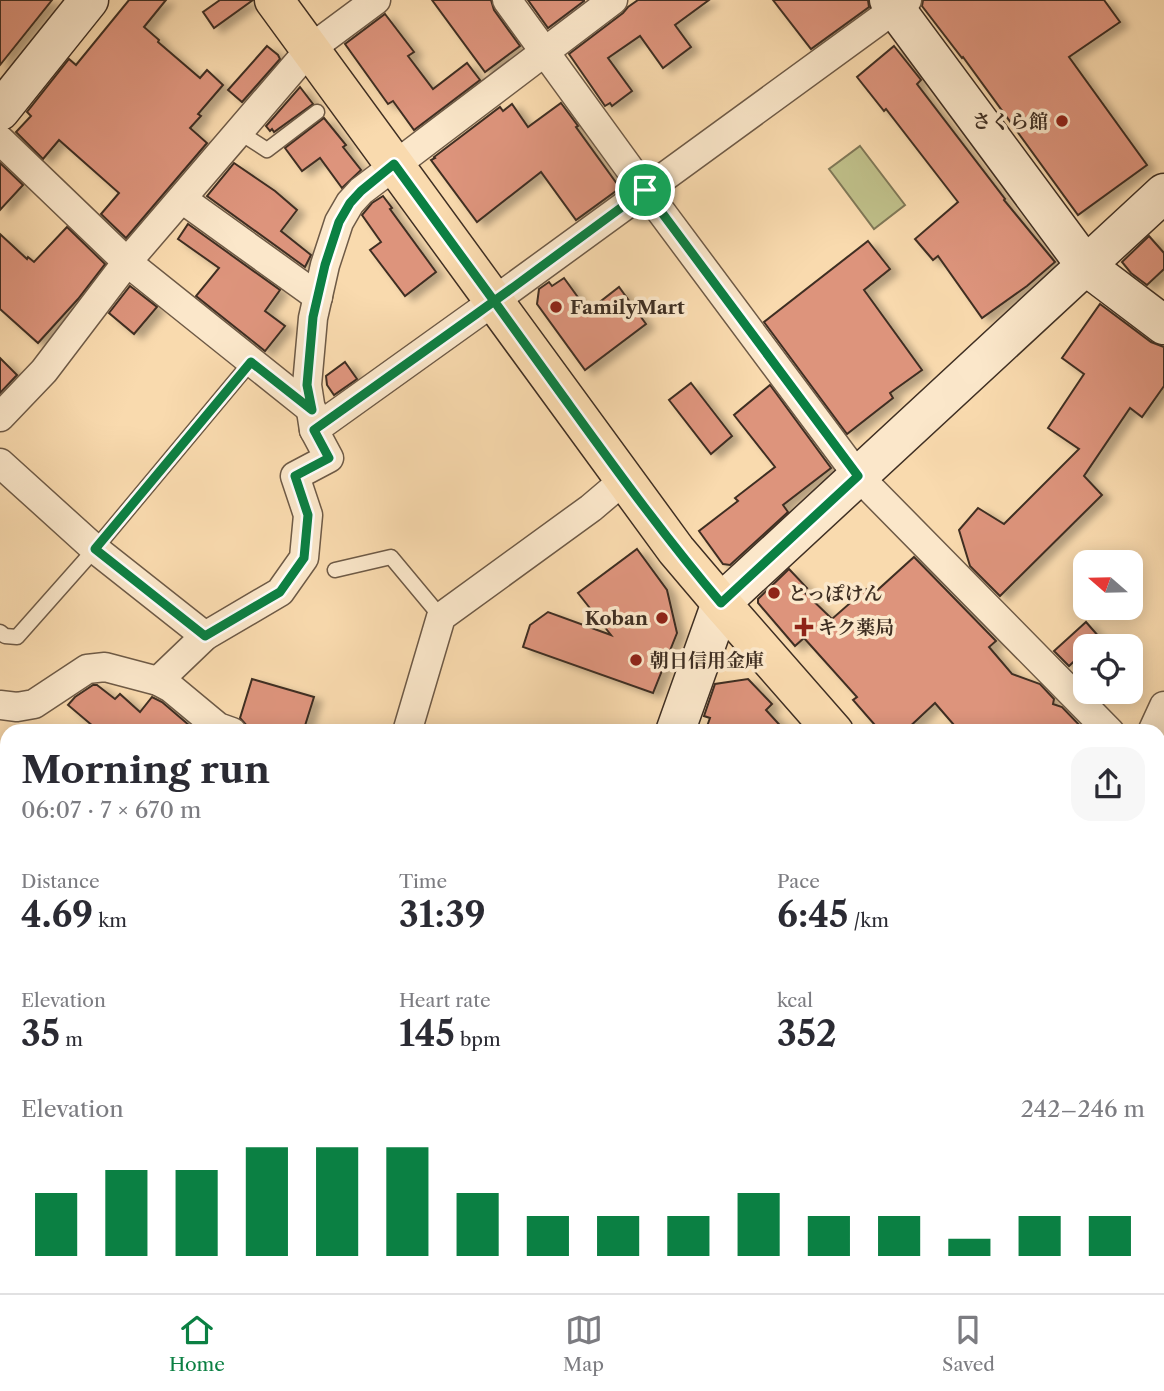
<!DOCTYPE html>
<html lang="en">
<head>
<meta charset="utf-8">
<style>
	body { margin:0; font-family:"Libre Caslon Text","Noto Serif JP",serif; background:#f7f7f7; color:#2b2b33; height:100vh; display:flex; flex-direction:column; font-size:26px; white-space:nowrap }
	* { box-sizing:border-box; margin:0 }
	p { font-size:23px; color:#7c7c81 }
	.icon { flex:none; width:38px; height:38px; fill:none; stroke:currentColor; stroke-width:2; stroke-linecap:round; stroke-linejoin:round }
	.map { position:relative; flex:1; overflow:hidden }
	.sheet { position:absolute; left:0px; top:724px; width:1166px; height:569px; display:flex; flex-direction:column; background:#fff; border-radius:21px 21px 0 0; box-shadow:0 4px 18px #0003 }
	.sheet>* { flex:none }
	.needle { width:46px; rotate:290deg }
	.buttons { position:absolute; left:1073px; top:550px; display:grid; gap:14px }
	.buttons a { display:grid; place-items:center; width:70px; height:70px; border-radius:14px; background:#fff; box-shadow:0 4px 18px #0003; font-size:35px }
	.pin { position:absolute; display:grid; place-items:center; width:60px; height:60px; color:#fff; margin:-30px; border:4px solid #fff; border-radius:50%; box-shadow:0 2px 7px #0007 }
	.round { display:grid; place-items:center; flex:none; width:74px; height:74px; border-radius:21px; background:#f7f7f7 }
	.head { display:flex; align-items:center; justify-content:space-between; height:119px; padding:0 21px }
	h1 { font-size:38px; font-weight:800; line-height:52px }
	.metrics { display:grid; grid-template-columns:repeat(3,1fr); gap:10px; height:119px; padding:7px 21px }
	.metrics div { display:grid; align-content:center }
	.metrics b { font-size:35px; font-weight:800 }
	.metrics small { font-size:19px; font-weight:400 }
	.metrics p { font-size:19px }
	.chart { height:196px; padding:14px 21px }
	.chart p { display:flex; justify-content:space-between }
	.chart svg { width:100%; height:126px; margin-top:7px; stroke:#0b8043; stroke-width:6 }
	.dock { display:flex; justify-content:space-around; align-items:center; height:98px; border-top:2px solid #e1e1e2; background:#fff; font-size:19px; color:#7c7c81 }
	.dock a { display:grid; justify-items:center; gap:4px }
	.dock .on { color:#0b8043 }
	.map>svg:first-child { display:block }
	.green { fill:#bfbf89; stroke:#7f7756; stroke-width:2 }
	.building { fill:#dd947c; stroke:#3f2f23; stroke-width:2; filter:url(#shadow) }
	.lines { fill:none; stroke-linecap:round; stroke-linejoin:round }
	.lane-casing { stroke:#6e5a46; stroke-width:17 }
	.street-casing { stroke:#6e5a46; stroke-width:31 }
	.secondary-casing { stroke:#3f2f23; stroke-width:41 }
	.primary-casing { stroke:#3f2f23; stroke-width:41 }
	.lane { stroke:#fbe7ca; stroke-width:14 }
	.street { stroke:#fbe7ca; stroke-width:28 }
	.secondary { stroke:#fbe7ca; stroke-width:38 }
	.primary { stroke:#f9daae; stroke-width:38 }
	.route-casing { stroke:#fff; stroke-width:14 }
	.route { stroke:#0b8043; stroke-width:9 }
	.poi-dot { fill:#8f2418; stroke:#fbe7ca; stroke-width:2.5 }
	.labels { text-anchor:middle; stroke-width:7; stroke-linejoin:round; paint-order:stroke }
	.poi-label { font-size:19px; font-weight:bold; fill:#3f2f23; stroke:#fbe7ca; text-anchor:start }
</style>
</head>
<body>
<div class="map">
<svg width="1164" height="1293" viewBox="0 0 1164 1293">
	<defs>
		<filter id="shadow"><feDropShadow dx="8" dy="4.5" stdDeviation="3.5" flood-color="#0004"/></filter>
	</defs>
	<rect width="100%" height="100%" fill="#f9daae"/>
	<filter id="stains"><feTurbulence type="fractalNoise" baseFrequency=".00286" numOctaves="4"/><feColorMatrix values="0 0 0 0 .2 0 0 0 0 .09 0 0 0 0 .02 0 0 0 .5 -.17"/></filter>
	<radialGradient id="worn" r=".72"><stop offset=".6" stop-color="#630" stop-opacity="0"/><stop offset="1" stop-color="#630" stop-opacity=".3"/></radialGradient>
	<!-- green -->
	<g class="green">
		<path d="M 860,146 L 905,205 L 874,229 L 829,169 Z"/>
		<path d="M 665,1286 L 690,1286 L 693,1287 L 690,1293 L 663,1293 Z"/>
	</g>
	<!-- building -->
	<g class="building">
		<path d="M 0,0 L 52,0 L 0,65 Z"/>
		<path d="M 129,0 L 166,0 L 144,27 L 159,40 L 158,42 L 200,78 L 207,70 L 223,85 L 198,114 L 201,116 L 190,128 L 207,143 L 126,238 L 101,214 L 119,193 L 59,140 L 43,159 L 16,132 L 31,116 L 27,112 L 69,59 L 76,65 Z"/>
		<path d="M 220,0 L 253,0 L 214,28 L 203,12 Z"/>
		<path d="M 432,0 L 491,0 L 494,10 L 520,46 L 485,72 Z"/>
		<path d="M 528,0 L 584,0 L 584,1 L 548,28 Z"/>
		<path d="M 638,0 L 709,0 L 675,25 L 691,47 L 663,68 L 640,36 L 608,58 L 632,91 L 612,106 L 610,103 L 605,106 L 569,54 L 623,13 L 628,7 Z"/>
		<path d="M 773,0 L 868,0 L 869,7 L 811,49 Z"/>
		<path d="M 923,0 L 1104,0 L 1120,22 L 1069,57 L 1147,165 L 1078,215 L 963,57 L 962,58 L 922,6 Z"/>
		<path d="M 385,14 L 414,52 L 408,56 L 433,89 L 467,63 L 480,80 L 414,130 L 393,101 L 388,104 L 345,44 Z"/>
		<path d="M 267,46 L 278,55 L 280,59 L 242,102 L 228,90 Z"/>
		<path d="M 894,46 L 921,80 L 917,84 L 1005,199 L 1004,200 L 1055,262 L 1027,286 L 982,318 L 938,256 L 933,260 L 915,239 L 958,202 L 886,109 L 884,111 L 857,77 Z"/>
		<path d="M 300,87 L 313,104 L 274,132 L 272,129 L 270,131 L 266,126 Z"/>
		<path d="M 561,103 L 578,126 L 576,127 L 620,188 L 576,220 L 541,172 L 477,222 L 431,160 L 435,158 L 434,157 L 500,107 L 503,111 L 512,104 L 528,127 Z"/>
		<path d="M 324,118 L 346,145 L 343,147 L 361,170 L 342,188 L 320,158 L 302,171 L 285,148 Z"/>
		<path d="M 0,163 L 23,185 L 0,210 Z"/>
		<path d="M 234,163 L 275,191 L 297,210 L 281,231 L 311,255 L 305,267 L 207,196 Z"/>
		<path d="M 383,196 L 392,208 L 390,209 L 436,272 L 405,296 L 370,250 L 381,242 L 362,215 L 372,203 Z"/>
		<path d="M 188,224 L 280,290 L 265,311 L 285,326 L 265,351 L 196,296 L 219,268 L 178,239 Z"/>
		<path d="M 67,227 L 105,264 L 78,299 L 38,343 L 0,309 L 0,234 L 27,259 L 28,257 L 34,262 Z"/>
		<path d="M 1149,236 L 1164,253 L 1164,269 L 1147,285 L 1131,273 L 1122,262 Z"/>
		<path d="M 868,241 L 890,269 L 864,290 L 922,370 L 890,393 L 893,398 L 847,434 L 764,322 Z"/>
		<path d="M 564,278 L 588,311 L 619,287 L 646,324 L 585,370 L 537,304 L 539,289 L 549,282 L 552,286 Z"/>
		<path d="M 130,286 L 157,307 L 134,334 L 109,313 Z"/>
		<path d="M 1100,304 L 1151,342 L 1164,347 L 1164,386 L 1142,417 L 1130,408 L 1084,476 L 1102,495 L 1000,596 L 970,566 L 959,530 L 978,508 L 1004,524 L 1079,449 L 1048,428 L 1084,374 L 1062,358 Z"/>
		<path d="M 0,358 L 17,375 L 0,393 Z"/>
		<path d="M 345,362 L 357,379 L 334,395 L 327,385 L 326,376 Z"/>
		<path d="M 691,383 L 732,436 L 711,454 L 669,400 Z"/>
		<path d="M 770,385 L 831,468 L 783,505 L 788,512 L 730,565 L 723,564 L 699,531 L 738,501 L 735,498 L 775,467 L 734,415 Z"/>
		<path d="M 637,549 L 667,590 L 677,633 L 653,693 L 523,647 L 530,625 L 548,612 L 611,635 L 578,593 Z"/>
		<path d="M 914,557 L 996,641 L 989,647 L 1012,674 L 1040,684 L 1054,699 L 1053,704 L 1062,707 L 1086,732 L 960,732 L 935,703 L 904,732 L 881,732 L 853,700 L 857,697 L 804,638 L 795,646 L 758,603 L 758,599 L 789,569 L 807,588 L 803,591 L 832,619 L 866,589 L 872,595 Z"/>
		<path d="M 1086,622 L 1100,638 L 1091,646 L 1085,646 L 1085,651 L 1069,666 L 1054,651 Z"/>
		<path d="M 252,679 L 314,697 L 303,732 L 267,732 L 247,726 L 240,718 Z"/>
		<path d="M 748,679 L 772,704 L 766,710 L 786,732 L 705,732 L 710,718 L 704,716 L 715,684 Z"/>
		<path d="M 93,685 L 97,685 L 115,699 L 120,694 L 140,712 L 152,697 L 162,702 L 197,732 L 100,732 L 68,705 L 75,697 Z"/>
	</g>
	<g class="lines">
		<!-- lane casing -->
		<g class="lane-casing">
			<g id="lane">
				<path d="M 239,132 L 267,150 L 317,112"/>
				<path d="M 335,570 L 391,557 L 441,617"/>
				<path d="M 0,632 L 5,636 L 17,637 L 95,549 L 251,362"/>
			</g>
		</g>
		<!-- street casing -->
		<g class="street-casing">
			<g id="street">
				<path d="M 507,0 L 645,190 L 858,476 L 1110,732"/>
				<path d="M 0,140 L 127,262 L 312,410"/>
				<path d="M 182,199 L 318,297"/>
				<path d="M 0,417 L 44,371 L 127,262 L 310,49 L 376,0"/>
				<path d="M 314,430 L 494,301 L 907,0"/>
				<path d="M 0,463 L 95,549 L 205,636"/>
				<path d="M 0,705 L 17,707 L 34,704 L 87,669 L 105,667 L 158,681"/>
				<path d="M 232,732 L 218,727 L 171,688 L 158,681 L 205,636 L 280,592 L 304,558 L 308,515 L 295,476 L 329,458 L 314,430 L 307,385 L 313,318 L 325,265 L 339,222 L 350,203 L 361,191 L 613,0"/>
				<path d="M 407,732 L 441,617 L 591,508 L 624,480"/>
				<path d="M 1152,732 L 1164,706"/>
				<path d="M 1158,771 L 1164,775"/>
				<path d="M 0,825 L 7,831"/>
				<path d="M 1158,1025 L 1164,1010"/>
				<path d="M 0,1041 L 7,1044"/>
				<path d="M 1158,1190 L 1164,1192"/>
				<path d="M 0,1271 L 7,1269"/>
				<path d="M 119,1286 L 138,1293"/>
				<path d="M 394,1286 L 416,1293"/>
				<path d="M 823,1286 L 844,1293"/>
				<path d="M 184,1293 L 187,1286"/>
				<path d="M 754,1293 L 757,1286"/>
				<path d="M 941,1293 L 943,1286"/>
			</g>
		</g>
		<!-- secondary casing -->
		<g class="secondary-casing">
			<g id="secondary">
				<path d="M 889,0 L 1086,266 L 1164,325"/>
				<path d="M 0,111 L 89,0"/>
				<path d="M 675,732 L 721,603 L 1164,193"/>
				<path d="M 477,1293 L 480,1286"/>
			</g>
		</g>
		<!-- primary casing -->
		<g class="primary-casing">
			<g id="primary">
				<path d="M 274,0 L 676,550 L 721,603 L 834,732"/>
				<path d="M 1158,1100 L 1164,1106"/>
			</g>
		</g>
		<!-- lane -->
		<use href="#lane" class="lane"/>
		<!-- street -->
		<use href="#street" class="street"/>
		<!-- secondary -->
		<use href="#secondary" class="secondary"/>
		<!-- primary -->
		<use href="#primary" class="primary"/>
	</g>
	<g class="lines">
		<!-- route casing -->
		<g class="route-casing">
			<path id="route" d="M 645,190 L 515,286 L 475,315 L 314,430 L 329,458 L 295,476 L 308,515 L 304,558 L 280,592 L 205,636 L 95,549 L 251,362 L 312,410 L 307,385 L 313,317 L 325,265 L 339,222 L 350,203 L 361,191 L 394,164 C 449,239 503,313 557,388 C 610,461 662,534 721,603 L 858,476 L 645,190"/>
		</g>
		<!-- route -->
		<use href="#route" class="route"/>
	</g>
	<!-- markers -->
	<g class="poi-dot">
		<circle cx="1062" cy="121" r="7"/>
		<circle cx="556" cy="307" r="7"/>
		<circle cx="774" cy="593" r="7"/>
		<circle cx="662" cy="618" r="7"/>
		<path d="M800.5 616.5h7v7h7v7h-7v7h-7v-7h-7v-7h7z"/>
		<circle cx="636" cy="660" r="7"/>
	</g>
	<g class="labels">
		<!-- poi labels -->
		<g class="poi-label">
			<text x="1048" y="128" text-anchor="end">さくら館</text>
			<text x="570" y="314">FamilyMart</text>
			<text x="788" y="600">とっぽけん</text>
			<text x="648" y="625" text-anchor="end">Koban</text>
			<text x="818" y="634">キク薬局</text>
			<text x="650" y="667">朝日信用金庫</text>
		</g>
	</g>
	<rect width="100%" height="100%" filter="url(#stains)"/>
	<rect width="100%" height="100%" fill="url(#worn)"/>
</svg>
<div class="buttons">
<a><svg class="needle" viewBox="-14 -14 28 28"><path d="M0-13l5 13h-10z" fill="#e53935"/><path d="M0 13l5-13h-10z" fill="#7c7c81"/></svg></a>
<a><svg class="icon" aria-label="locate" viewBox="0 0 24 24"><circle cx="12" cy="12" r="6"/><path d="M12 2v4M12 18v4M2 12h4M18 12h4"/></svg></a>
</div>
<div class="pin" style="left:645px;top:190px;background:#1e9e55"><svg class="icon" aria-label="arrive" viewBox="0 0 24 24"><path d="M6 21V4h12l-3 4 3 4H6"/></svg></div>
<section class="sheet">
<div class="head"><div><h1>Morning run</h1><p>06:07 · 7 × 670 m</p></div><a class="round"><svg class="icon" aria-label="share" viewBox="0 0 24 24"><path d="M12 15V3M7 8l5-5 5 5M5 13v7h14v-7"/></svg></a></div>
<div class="metrics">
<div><p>Distance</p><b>4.69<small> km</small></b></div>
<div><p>Time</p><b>31:39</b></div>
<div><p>Pace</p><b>6:45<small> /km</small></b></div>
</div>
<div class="metrics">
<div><p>Elevation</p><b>35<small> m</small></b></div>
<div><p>Heart rate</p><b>145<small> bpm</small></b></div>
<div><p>kcal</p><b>352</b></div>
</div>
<div class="chart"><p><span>Elevation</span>242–246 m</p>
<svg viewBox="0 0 160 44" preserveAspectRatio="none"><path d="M5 44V22M15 44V14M25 44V14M35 44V6M45 44V6M55 44V6M65 44V22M75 44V30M85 44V30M95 44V30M105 44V22M115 44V30M125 44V30M135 44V38M145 44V30M155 44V30"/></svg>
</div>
</section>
</div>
<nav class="dock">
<a class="on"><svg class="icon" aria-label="home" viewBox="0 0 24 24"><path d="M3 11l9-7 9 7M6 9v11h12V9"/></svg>Home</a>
<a><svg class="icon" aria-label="map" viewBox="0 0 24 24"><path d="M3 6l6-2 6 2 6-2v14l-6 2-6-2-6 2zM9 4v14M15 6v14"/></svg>Map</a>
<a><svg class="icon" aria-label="saved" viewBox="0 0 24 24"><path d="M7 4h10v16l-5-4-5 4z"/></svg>Saved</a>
</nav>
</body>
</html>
